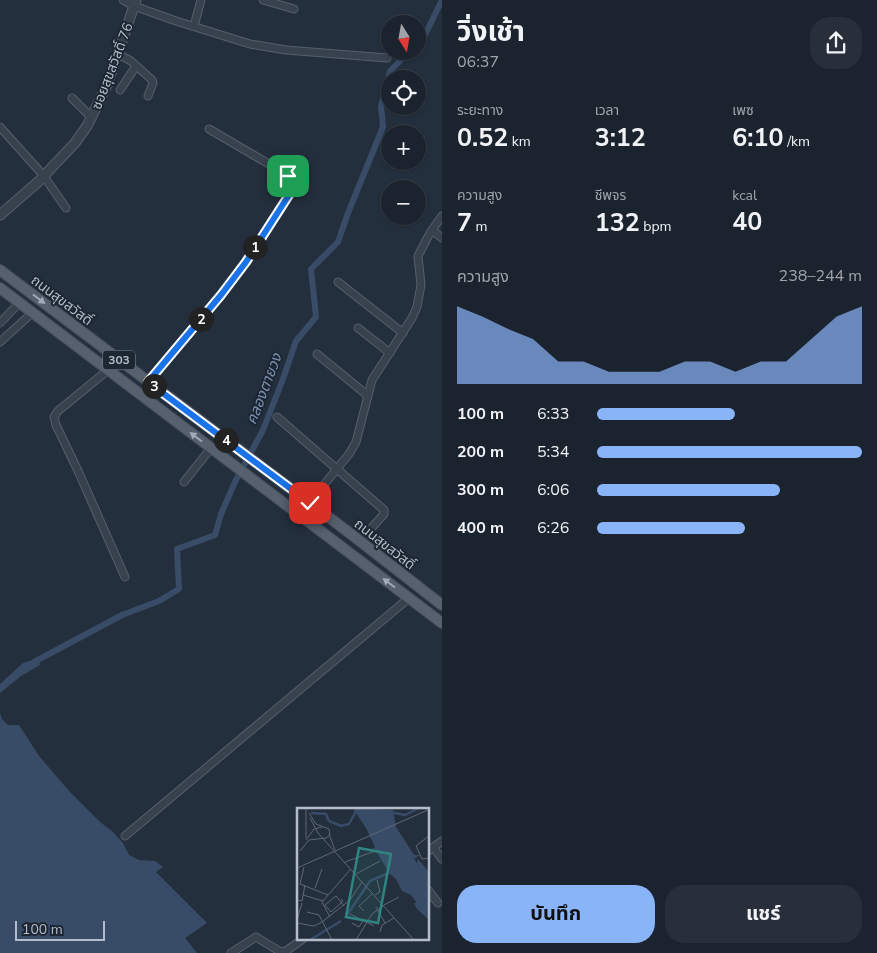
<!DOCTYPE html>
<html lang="th">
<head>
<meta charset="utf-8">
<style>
	body { margin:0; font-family:"Nunito Sans","Noto Sans Thai",sans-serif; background:#282f3a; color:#f1f3f6; height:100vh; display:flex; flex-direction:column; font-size:19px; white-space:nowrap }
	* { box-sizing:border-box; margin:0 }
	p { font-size:16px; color:#a0a4aa }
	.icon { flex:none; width:28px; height:28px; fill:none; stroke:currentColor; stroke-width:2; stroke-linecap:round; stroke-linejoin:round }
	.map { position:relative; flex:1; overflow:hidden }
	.drawer { display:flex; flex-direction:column; background:#1b232e; width:435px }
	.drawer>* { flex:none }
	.needle { width:32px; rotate:169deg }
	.fabs { position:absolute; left:381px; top:15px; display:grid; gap:10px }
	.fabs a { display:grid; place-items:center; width:45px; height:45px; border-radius:50%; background:#1b232e; box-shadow:0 1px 4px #0004,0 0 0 1px #39404a; font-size:25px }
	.scale { position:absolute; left:15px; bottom:12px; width:90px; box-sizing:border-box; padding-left:5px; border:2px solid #b4bcc9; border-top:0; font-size:14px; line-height:18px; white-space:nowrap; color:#b4bcc9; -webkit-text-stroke:4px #1d2633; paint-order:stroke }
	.pin { position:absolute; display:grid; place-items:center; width:42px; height:42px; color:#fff; margin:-21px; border-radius:10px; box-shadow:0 2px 8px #0006 }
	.km { position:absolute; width:25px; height:25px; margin:-12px; border-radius:50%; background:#222; color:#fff; font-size:14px; line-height:25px; text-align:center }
	.round { display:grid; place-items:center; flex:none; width:52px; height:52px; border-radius:20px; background:#282f3a }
	.headline { display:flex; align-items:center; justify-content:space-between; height:85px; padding:0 15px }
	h1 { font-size:28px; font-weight:700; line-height:38px }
	.metrics { display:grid; grid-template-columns:repeat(3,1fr); gap:8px; height:85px; padding:5px 15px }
	.metrics div { display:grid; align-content:center }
	.metrics b { font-size:25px; font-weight:700 }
	.metrics small { font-size:14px; font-weight:400 }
	.metrics p { font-size:14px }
	.chart { height:140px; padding:10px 15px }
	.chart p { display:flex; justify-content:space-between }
	.chart svg { width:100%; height:90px; margin-top:5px; fill:#8ab4f8; opacity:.7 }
	.cta { display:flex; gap:10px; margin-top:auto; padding:10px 15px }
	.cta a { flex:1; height:58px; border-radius:20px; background:#8ab4f8; color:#111; font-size:20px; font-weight:700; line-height:58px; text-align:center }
	.cta a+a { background:#282f3a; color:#f1f3f6 }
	ul { padding:0 15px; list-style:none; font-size:16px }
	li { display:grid; grid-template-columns:80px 60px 1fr; align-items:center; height:38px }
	li i { height:12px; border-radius:6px; background:#8ab4f8 }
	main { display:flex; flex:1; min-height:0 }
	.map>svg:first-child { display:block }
	.water { fill:#394c67 }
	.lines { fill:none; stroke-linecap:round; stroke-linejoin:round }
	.canal { stroke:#394c67; stroke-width:6 }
	.minor-casing { stroke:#565f6c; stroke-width:9 }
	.tertiary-casing { stroke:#565f6c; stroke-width:11 }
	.primary-casing { stroke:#414a57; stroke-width:12 }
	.minor { stroke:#38414e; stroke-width:7 }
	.tertiary { stroke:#38414e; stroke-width:9 }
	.primary { stroke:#56606e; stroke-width:10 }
	.oneway { fill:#a1aab7 }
	.route-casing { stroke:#fff; stroke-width:10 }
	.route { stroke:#1a73e8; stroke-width:6 }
	.labels { text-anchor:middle; stroke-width:4; stroke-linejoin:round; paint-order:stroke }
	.shield { fill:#1d2633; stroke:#878f9c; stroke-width:1 }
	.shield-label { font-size:12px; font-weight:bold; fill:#b4bcc9 }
	.street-label { font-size:14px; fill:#b4bcc9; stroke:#1d2633 }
	.water-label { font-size:15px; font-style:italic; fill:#7c92b1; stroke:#1d2633 }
	.inset-river { fill:none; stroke:#394c67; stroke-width:2.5 }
	.inset-road { fill:none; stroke:#5e6776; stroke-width:1 }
	.view { fill:#308480; fill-opacity:0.15; stroke:#308480; stroke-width:2.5 }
	.inset-edge { fill:none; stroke:#b4bcc9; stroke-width:2.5 }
</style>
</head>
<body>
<main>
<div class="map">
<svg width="442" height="953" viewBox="0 0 442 953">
	<rect width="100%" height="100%" fill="#242f3e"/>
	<!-- water -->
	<g class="water">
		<path d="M 39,658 L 40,665 L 21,676 L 0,693 L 0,684 L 23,663 Z"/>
		<path d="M 0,713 L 2,719 L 8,725 L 19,725 L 39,756 L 69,791 L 100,822 L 113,832 L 123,843 L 129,855 L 139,860 L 155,861 L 163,867 L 156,872 L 207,923 L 185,938 L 197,953 L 0,953 Z"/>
	</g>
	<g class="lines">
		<!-- canal -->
		<g class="canal">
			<path d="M 418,44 L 424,37 L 442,0"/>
			<path d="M 34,662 L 122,615 L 159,601 L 179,589 L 177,549 L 215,535 L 221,514 L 235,482 L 263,430 L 283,379 L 296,341 L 316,317 L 311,269 L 338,242 L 348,213 L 383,127 L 381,106 L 390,71 L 410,51"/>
		</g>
		<!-- minor casing -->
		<g class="minor-casing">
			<g id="minor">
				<path d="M 123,0 L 134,6 L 176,21 L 250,44 L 286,50 L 387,58"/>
				<path d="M 263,0 L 294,9"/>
				<path d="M 194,26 L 201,0"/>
				<path d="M 118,54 L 131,61 L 152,80 L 153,83 L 148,96"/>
				<path d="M 120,90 L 136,66"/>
				<path d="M 72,98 L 92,118"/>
				<path d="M 0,127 L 43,175 L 66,208"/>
				<path d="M 432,230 L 442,238"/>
				<path d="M 338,282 L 403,333"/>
				<path d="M 0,323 L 19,303"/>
				<path d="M 358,328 L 390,353"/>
				<path d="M 0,342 L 32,313"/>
				<path d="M 317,354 L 367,395"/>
				<path d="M 108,370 L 58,411 L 54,417 L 56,425 L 79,473 L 125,577"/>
				<path d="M 148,382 L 221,295 L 246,261 L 298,181 L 209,129"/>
				<path d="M 277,417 L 384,510 L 384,514 L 360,541"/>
				<path d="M 184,482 L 211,448"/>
				<path d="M 309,503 L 349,454 L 356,442 L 372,380 L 412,318 L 417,307 L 421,285 L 418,256 L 430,233 L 442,216"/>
				<path d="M 125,836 L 409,598"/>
				<path d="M 433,847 L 442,859"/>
				<path d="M 428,851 L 442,841"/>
				<path d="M 428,890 L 438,903"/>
				<path d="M 231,953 L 256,937 L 281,952 L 286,951 L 303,939"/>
			</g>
		</g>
		<!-- tertiary casing -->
		<g class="tertiary-casing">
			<path id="tertiary" d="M 0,215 L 38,182 L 75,143 L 87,126 L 107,85 L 136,0"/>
		</g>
		<!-- primary casing -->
		<g class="primary-casing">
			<g id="primary">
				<path d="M 0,270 L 347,531 L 442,605"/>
				<path d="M 0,288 L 442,623"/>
			</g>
		</g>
		<!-- minor -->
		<use href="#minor" class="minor"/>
		<!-- tertiary -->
		<use href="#tertiary" class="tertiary"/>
		<!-- primary -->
		<use href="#primary" class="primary"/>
	</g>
	<!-- one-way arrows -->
	<defs><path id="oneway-solid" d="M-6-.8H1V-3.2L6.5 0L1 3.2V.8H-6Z" transform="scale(1.25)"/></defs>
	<g class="oneway">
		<use href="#oneway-solid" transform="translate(39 299) rotate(37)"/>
		<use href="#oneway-solid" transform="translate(196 437) rotate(-143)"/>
		<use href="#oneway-solid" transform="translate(389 583) rotate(-143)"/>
	</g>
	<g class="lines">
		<!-- route casing -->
		<g class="route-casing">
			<path id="route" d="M 288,176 L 298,181 L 246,262 L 221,295 L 148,382 L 310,503"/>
		</g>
		<!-- route -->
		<use href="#route" class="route"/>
	</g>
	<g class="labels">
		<!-- shield labels -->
		<rect class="shield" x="103" y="350.5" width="32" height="19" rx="4"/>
		<g class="shield-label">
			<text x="119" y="364">303</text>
		</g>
		<!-- street labels -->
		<g class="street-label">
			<text transform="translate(112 66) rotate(-69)" y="5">ซอยสุขสวัสดิ์ 76</text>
			<text transform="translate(62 300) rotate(37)" y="5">ถนนสุขสวัสดิ์</text>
			<text transform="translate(385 544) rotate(38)" y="5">ถนนสุขสวัสดิ์</text>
		</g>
		<!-- water labels -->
		<g class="water-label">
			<text transform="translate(264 389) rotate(-69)" y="5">คลองตายวง</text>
		</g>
	</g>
	<!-- overview -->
	<g transform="translate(297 808)">
		<rect width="132" height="132" fill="#242f3e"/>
		<path d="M 57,0 L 96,2 L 99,19 L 117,47 L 123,47 L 117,51 L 120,55 L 121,51 L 132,64 L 132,112 L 120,101 L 117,95 L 120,95 L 114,87 L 105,83 L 99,71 L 92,65 L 87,67 L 91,63 L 78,41 L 75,41 L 78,39 L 69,20 L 59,5 L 57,7 Z" fill="#394c67"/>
		<path class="inset-river" d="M 92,4 L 108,7 L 122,0M 14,5 L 29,6 L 32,13 L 44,18 L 52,16 L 58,5M 48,110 L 73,73 L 89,66M 13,132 L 44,113"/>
		<path class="inset-road" d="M 9,1 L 9,30M 13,10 L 21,25 L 117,132M 32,26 L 38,42M 133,27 L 119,38 L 125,51 L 133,50M 9,32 L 17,21 L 25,19M 3,43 L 12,32 L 29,30 L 33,27 L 32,21 L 19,16 L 12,5M 48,54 L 78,43M 7,59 L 3,76 L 31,87M 0,60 L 133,1M 59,66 L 83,53M 18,80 L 25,61M 6,87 L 26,93M 78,87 L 83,84 L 80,72M 0,92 L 5,93 L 8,77M 87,97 L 102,89M 79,99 L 88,115M 67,103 L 62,98 L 75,86M 10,104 L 22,107 L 35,132M 34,104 L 28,97 L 39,88 L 47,98M 34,104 L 46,93 L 44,91M 53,106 L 77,118M 33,109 L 25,94 L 53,62M 0,112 L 5,95M 0,115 L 17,118 L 25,114 L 53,92 L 65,74M 55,115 L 62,119 L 67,111M 83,124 L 85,117 L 97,110M 59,132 L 75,106 L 86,98"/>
		<path class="view" d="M 62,40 L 94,46 L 81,115 L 49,109 Z"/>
		<rect width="132" height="132" class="inset-edge"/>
	</g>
</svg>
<div class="fabs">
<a><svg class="needle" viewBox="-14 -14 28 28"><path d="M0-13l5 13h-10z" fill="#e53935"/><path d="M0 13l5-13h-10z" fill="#a0a4aa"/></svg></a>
<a><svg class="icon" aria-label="locate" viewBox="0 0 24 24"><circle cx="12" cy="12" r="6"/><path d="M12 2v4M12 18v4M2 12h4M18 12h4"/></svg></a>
<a>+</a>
<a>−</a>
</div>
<div class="scale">100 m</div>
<div class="pin" style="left:288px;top:176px;background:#1e9e55"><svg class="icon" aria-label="arrive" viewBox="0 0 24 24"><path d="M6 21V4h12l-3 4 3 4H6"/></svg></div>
<div class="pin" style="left:310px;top:503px;background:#d93025"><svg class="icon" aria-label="check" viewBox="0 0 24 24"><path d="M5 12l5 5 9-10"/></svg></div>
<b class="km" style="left:255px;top:247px">1</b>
<b class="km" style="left:201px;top:319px">2</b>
<b class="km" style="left:154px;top:386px">3</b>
<b class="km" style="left:226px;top:440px">4</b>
</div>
<section class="drawer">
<div class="headline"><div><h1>วิ่งเช้า</h1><p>06:37</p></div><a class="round"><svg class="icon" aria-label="share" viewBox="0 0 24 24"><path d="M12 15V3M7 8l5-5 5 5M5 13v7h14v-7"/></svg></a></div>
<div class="metrics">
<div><p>ระยะทาง</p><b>0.52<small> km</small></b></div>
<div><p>เวลา</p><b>3:12</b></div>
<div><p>เพซ</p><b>6:10<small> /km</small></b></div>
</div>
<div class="metrics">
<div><p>ความสูง</p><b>7<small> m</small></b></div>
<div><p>ชีพจร</p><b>132<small> bpm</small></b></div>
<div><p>kcal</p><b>40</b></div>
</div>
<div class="chart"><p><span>ความสูง</span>238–244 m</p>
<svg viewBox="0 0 160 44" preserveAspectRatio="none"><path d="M0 44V6L10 11L20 17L30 22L40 33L50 33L60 38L70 38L80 38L90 33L100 33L110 38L120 33L130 33L140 22L150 11L160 6V44z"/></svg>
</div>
<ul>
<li><b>100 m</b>6:33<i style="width:52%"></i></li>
<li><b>200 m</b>5:34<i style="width:100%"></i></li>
<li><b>300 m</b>6:06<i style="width:69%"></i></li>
<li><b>400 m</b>6:26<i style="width:56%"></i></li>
</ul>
<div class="cta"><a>บันทึก</a><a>แชร์</a></div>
</section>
</main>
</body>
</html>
